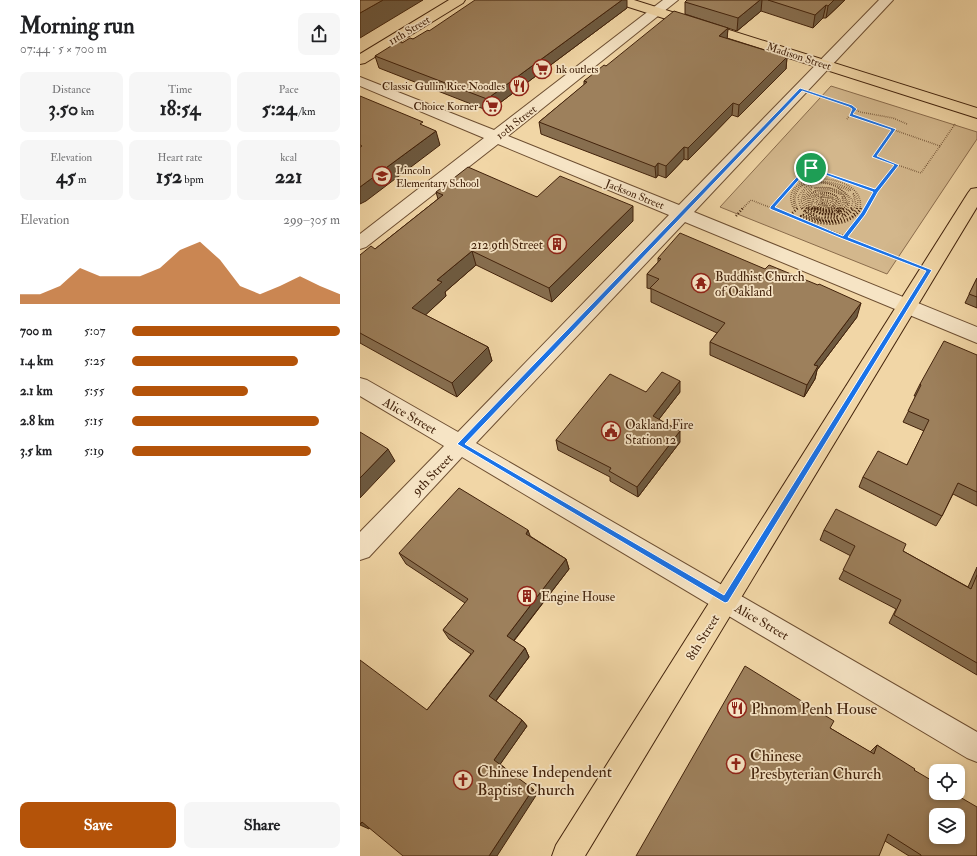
<!DOCTYPE html>
<html lang="en">
<head>
<meta charset="utf-8">
<style>
	body { margin:0; font-family:"IM FELL Double Pica",serif; background:#f6f6f6; color:#202124; height:100vh; display:flex; flex-direction:column; font-size:15px; white-space:nowrap }
	* { box-sizing:border-box; margin:0 }
	p { font-size:13px; color:#757577 }
	.icon { flex:none; width:22px; height:22px; fill:none; stroke:currentColor; stroke-width:2; stroke-linecap:round; stroke-linejoin:round }
	.map { position:relative; flex:1; overflow:hidden }
	.details { display:flex; flex-direction:column; background:#fff; width:360px }
	.details>* { flex:none }
	.tools { position:absolute; left:569px; top:764px; display:grid; gap:8px }
	.tools a { display:grid; place-items:center; width:36px; height:36px; border-radius:8px; background:#fff; box-shadow:0 2px 6px #0003; font-size:20px }
	.pin { position:absolute; display:grid; place-items:center; width:34px; height:34px; color:#fff; margin:-17px; border:2px solid #fff; border-radius:50%; box-shadow:0 1px 4px #0007 }
	.round { display:grid; place-items:center; flex:none; width:42px; height:42px; border-radius:8px; background:#f6f6f6 }
	.headline { display:flex; align-items:center; justify-content:space-between; height:68px; padding:0 20px }
	h1 { font-size:22px; font-weight:700; line-height:30px }
	.metrics { display:grid; grid-template-columns:repeat(3,1fr); gap:6px; height:68px; padding:4px 20px }
	.metrics div { display:grid; align-content:center; border-radius:8px; background:#f6f6f6; text-align:center }
	.metrics b { font-size:20px; font-weight:700 }
	.metrics small { font-size:11px; font-weight:400 }
	.metrics p { font-size:11px }
	.chart { height:112px; padding:8px 20px }
	.chart p { display:flex; justify-content:space-between }
	.chart svg { width:100%; height:72px; margin-top:4px; fill:#b45309; opacity:.7 }
	.cta { display:flex; gap:8px; margin-top:auto; padding:8px 20px }
	.cta a { flex:1; height:46px; border-radius:8px; background:#b45309; color:#fff; font-size:16px; font-weight:700; line-height:46px; text-align:center }
	.cta a+a { background:#f6f6f6; color:#202124 }
	ul { padding:0 20px; list-style:none; font-size:13px }
	li { display:grid; grid-template-columns:64px 48px 1fr; align-items:center; height:30px }
	li i { height:10px; border-radius:5px; background:#b45309 }
	main { display:flex; flex:1; min-height:0 }
	.map>svg:first-child { display:block }
	.green { fill:#d3b78c; stroke:#8a6c4c }
	.lines { fill:none; stroke-linecap:round; stroke-linejoin:round }
	.minor-casing { stroke:#6e4f32; stroke-width:2 }
	.major-casing { stroke:#42220b; stroke-width:2 }
	.path-far1 { stroke:#42220b; stroke-width:1.5; stroke-dasharray:0.5 1.5; stroke-linecap:butt }
	.path { stroke:#42220b; stroke-width:2.5; stroke-dasharray:1 2; stroke-linecap:butt }
	.minor { fill:#f6e4c5; fill-rule:evenodd }
	.major { fill:#f1d6a6; fill-rule:evenodd }
	.wall { fill:#876e4f; stroke:#42220b }
	.shaded-wall { fill:#6e5a40; stroke:#42220b }
	.building { fill:#9d805c; stroke:#42220b; fill-rule:evenodd }
	.route { fill:#1a73e8; stroke:#fff; fill-rule:evenodd }
	.labels { text-anchor:middle; stroke-width:3.5; stroke-linejoin:round; paint-order:stroke }
	.far-street-label { font-size:11px; fill:#42220b; stroke:#f6e4c5 }
	.far-poi-label { font-size:11px; fill:#42220b; stroke:#f6e4c5; text-anchor:start }
	.poi-label { font-size:13px; fill:#42220b; stroke:#f6e4c5; text-anchor:start }
	.street-label { font-size:13px; fill:#42220b; stroke:#f6e4c5 }
	.near-poi-label { font-size:16px; fill:#42220b; stroke:#f6e4c5; text-anchor:start }
</style>
</head>
<body>
<main>
<section class="details">
<div class="headline"><div><h1>Morning run</h1><p>07:44 · 5 × 700 m</p></div><a class="round"><svg class="icon" aria-label="share" viewBox="0 0 24 24"><path d="M12 15V3M7 8l5-5 5 5M5 13v7h14v-7"/></svg></a></div>
<div class="metrics">
<div><p>Distance</p><b>3.50<small> km</small></b></div>
<div><p>Time</p><b>18:54</b></div>
<div><p>Pace</p><b>5:24<small> /km</small></b></div>
</div>
<div class="metrics">
<div><p>Elevation</p><b>45<small> m</small></b></div>
<div><p>Heart rate</p><b>152<small> bpm</small></b></div>
<div><p>kcal</p><b>221</b></div>
</div>
<div class="chart"><p><span>Elevation</span>299–305 m</p>
<svg viewBox="0 0 160 44" preserveAspectRatio="none"><path d="M0 44V38L10 38L20 33L30 22L40 27L50 27L60 27L70 22L80 11L90 6L100 17L110 33L120 38L130 33L140 27L150 33L160 38V44z"/></svg>
</div>
<ul>
<li><b>700 m</b>5:07<i style="width:100%"></i></li>
<li><b>1.4 km</b>5:25<i style="width:80%"></i></li>
<li><b>2.1 km</b>5:55<i style="width:56%"></i></li>
<li><b>2.8 km</b>5:15<i style="width:90%"></i></li>
<li><b>3.5 km</b>5:19<i style="width:86%"></i></li>
</ul>
<div class="cta"><a>Save</a><a>Share</a></div>
</section>
<div class="map">
<svg width="617" height="856" viewBox="0 0 617 856">
	<rect width="100%" height="100%" fill="#f1d6a6"/>
	<filter id="stains"><feTurbulence type="fractalNoise" baseFrequency=".005" numOctaves="4"/><feColorMatrix values="0 0 0 0 .2 0 0 0 0 .09 0 0 0 0 .02 0 0 0 .5 -.17"/></filter>
	<radialGradient id="worn" r=".72"><stop offset=".6" stop-color="#630" stop-opacity="0"/><stop offset="1" stop-color="#630" stop-opacity=".3"/></radialGradient>
	<!-- green -->
	<path class="green" d="M 471,86 L 617,132 L 617,139 L 527,274 L 360,207 Z"/>
	<g class="lines">
		<!-- minor casing -->
		<g class="minor-casing">
			<path id="minor" d="M 303,0 L 318,0 L 148,136 L 319,205 L 519,0 L 533,0 L 334,212 L 617,327 L 617,343 L 325,222 L 116,443 L 617,732 L 617,762 L 607,758 L 102,457 L 9,557 L 0,560 L 0,532 L 84,446 L 0,396 L 0,378 L 7,380 L 98,432 L 309,215 L 138,144 L 6,247 L 0,249 L 0,234 L 124,138 L 0,86 L 0,77 L 134,130 Z"/>
		</g>
		<!-- major casing -->
		<g class="major-casing">
			<g id="major">
				<path d="M 89,0 L 105,0 L 103,3 L 5,63 L 0,64 L 0,54 Z"/>
				<path d="M 254,0 L 274,0 L 617,108 L 617,118 L 256,3 Z"/>
				<path d="M 617,188 L 617,207 L 225,856 L 192,856 L 196,845 L 608,193 L 611,189 Z"/>
			</g>
		</g>
		<!-- path-far1 -->
		<g class="path-far1">
			<path d="M 459,95 L 495,109 L 490,115 L 534,130"/>
			<path d="M 495,109 L 500,112 L 533,118 L 547,124"/>
			<path d="M 487,119 L 490,115"/>
			<path d="M 534,130 L 580,146 L 561,173 L 514,157 Z"/>
			<path d="M 580,146 L 595,124"/>
			<path d="M 451,169 L 516,191"/>
			<path d="M 478,188 C 486,193 493,200 487,209"/>
			<path d="M 466,195 L 473,197 L 476,201 L 473,206 L 473,199 L 471,203 L 469,198 L 462,197 L 472,198 Z"/>
			<path d="M 461,197 L 462,203 L 460,202 Z"/>
			<path d="M 463,200 L 468,200 L 467,202 L 464,202 Z"/>
			<path d="M 467,202 L 474,207 L 477,202 L 476,198 L 478,198 L 479,203 L 474,208 L 475,209"/>
			<path d="M 462,203 L 468,204 L 473,209 L 470,209"/>
			<path d="M 462,203 L 468,206 L 458,204 L 470,208 L 460,207 L 453,201 L 456,195 L 459,195 L 456,198 L 457,203 L 459,197 L 465,195"/>
			<path d="M 412,208 L 443,172 L 451,169 L 454,165"/>
			<path d="M 382,209 L 391,200 L 414,209"/>
			<path d="M 437,209 C 437,206 434,202 435,198 C 439,173 475,183 489,191 L 491,190 C 473,178 424,174 435,208 L 433,208 C 432,204 430,199 431,196 C 436,168 507,176 500,209"/>
			<path d="M 442,209 L 440,206 L 438,197 C 440,194 443,189 446,187 C 462,177 483,187 493,201 L 491,209"/>
			<path d="M 448,209 L 444,207 L 441,201 L 444,191 L 452,187"/>
			<path d="M 449,209 C 441,202 442,194 452,189 L 445,198 L 447,206 L 449,206 L 447,198 C 455,186 469,188 481,195 L 469,190 L 456,191 C 466,192 475,192 481,201 L 477,209"/>
			<path d="M 451,209 L 450,207 L 454,209"/>
			<path d="M 457,209 C 447,205 446,197 455,191 L 456,192 L 450,199 L 452,205 L 453,197 C 460,190 468,192 476,196 L 468,193 L 460,194 L 465,195"/>
			<path d="M 459,209 L 453,206 L 463,209"/>
			<path d="M 478,209 L 483,203 L 482,196 L 485,203 L 480,209"/>
			<path d="M 483,209 L 487,204 L 484,195 L 470,188 L 454,188 C 468,186 484,188 488,204 L 484,209"/>
			<path d="M 493,209 L 496,205 L 493,193 L 498,200 L 497,209"/>
			<path d="M 505,209 L 537,165"/>
		</g>
		<!-- path -->
		<g class="path">
			<path d="M 412,208 L 550,263"/>
			<path d="M 442,208 C 454,224 482,226 494,208"/>
			<path d="M 446,208 L 456,215"/>
			<path d="M 448,208 L 461,214 L 476,214 L 461,214 L 450,208"/>
			<path d="M 452,208 L 462,212 L 474,212 L 454,208"/>
			<path d="M 457,208 L 465,211 L 474,210 L 483,216 L 492,208"/>
			<path d="M 460,208 L 465,210 L 472,208"/>
			<path d="M 474,208 L 479,213 L 485,208"/>
			<path d="M 477,208 L 478,210 L 479,208"/>
			<path d="M 481,208 L 479,211 L 480,212 L 484,208"/>
			<path d="M 497,208 L 492,217 C 476,225 459,222 443,215 L 441,216 C 459,226 489,229 501,208"/>
			<path d="M 445,211 L 460,218 L 478,218 L 477,216 L 463,217"/>
			<path d="M 482,214 L 488,208"/>
			<path d="M 430,215 L 438,208"/>
			<path d="M 376,216 L 383,208"/>
			<path d="M 484,238 L 506,208"/>
		</g>
		<!-- minor -->
		<use href="#minor" class="minor"/>
		<!-- major -->
		<use href="#major" class="major"/>
	</g>
	<!-- wall -->
	<g class="wall">
		<path d="M 327,0 L 485,0 L 466,18 L 463,18 L 453,28 L 401,11 L 377,31 L 325,14 L 325,2 Z"/>
		<path d="M 267,8 L 129,111 L 19,68 L 15,56 L 42,43 L 53,39 Z"/>
		<path d="M 368,28 L 367,38 L 427,57 L 426,69 L 378,117 L 372,115 L 328,160 L 324,159 L 306,178 L 298,175 L 296,178 L 181,134 L 179,122 L 224,85 L 224,81 L 246,66 Z"/>
		<path d="M 76,192 L 177,197 L 273,221 L 192,302 L 116,265 L 85,292 L 86,296 L 65,315 L 128,347 L 132,361 L 97,397 L 0,343 L 0,255 L 15,249 L 78,199 Z"/>
		<path d="M 298,258 L 497,317 L 457,370 L 455,379 L 444,397 L 350,355 L 350,342 L 357,333 L 291,302 L 291,289 L 287,288 L 287,274 L 298,262 Z"/>
		<path d="M 617,278 L 617,308 L 605,303 Z"/>
		<path d="M 617,355 L 617,506 L 593,494 L 582,516 L 576,526 L 499,487 L 503,477 L 547,465 L 564,431 L 543,422 L 556,396 L 554,396 L 560,384 Z"/>
		<path d="M 286,392 L 320,392 L 299,419 L 320,442 L 278,497 L 250,481 L 250,477 L 198,450 L 196,440 Z"/>
		<path d="M 464,530 L 543,551 L 608,587 L 617,567 L 617,675 L 529,623 L 536,609 L 479,579 L 491,556 L 460,540 Z"/>
		<path d="M 170,536 L 206,559 L 209,569 L 154,641 L 165,648 L 169,657 L 136,701 L 162,720 L 167,726 L 140,764 L 177,794 L 10,828 L 9,829 L 67,710 L 111,654 L 89,639 L 83,630 L 105,603 L 46,564 L 39,553 Z"/>
		<path d="M 470,728 L 510,752 L 517,745 L 554,770 L 617,856 L 549,856 L 525,841 Z"/>
	</g>
	<!-- shaded-wall -->
	<g class="shaded-wall">
		<path d="M 23,0 L 63,0 L 0,38 L 0,13 Z"/>
		<path d="M 262,0 L 267,0 L 267,8 L 129,111 L 127,99 Z"/>
		<path d="M 400,0 L 402,0 L 401,11 L 377,31 L 378,18 Z"/>
		<path d="M 474,0 L 485,0 L 466,18 L 468,6 Z"/>
		<path d="M 466,5 L 463,18 L 453,28 L 455,15 Z"/>
		<path d="M 368,28 L 367,40 L 359,36 Z"/>
		<path d="M 427,57 L 426,69 L 378,117 L 379,105 Z"/>
		<path d="M 373,103 L 372,115 L 328,160 L 328,148 Z"/>
		<path d="M 76,131 L 80,145 L 6,201 L 0,204 L 0,187 Z"/>
		<path d="M 324,147 L 324,159 L 306,178 L 306,166 Z"/>
		<path d="M 298,163 L 298,175 L 296,178 L 295,167 Z"/>
		<path d="M 273,206 L 273,221 L 192,302 L 189,288 Z"/>
		<path d="M 112,251 L 116,265 L 85,292 L 86,296 L 58,322 L 52,308 L 77,280 Z"/>
		<path d="M 501,303 L 497,317 L 457,370 L 455,379 L 444,397 L 447,385 L 454,365 Z"/>
		<path d="M 128,347 L 132,361 L 97,397 L 92,383 Z"/>
		<path d="M 320,381 L 320,392 L 293,427 L 293,416 Z"/>
		<path d="M 320,431 L 320,442 L 278,497 L 277,487 Z"/>
		<path d="M 28,449 L 35,461 L 0,498 L 0,478 Z"/>
		<path d="M 168,530 L 172,541 L 166,534 Z"/>
		<path d="M 206,559 L 209,569 L 151,644 L 147,636 Z"/>
		<path d="M 165,648 L 169,657 L 134,703 L 129,696 Z"/>
		<path d="M 162,720 L 167,726 L 139,766 L 134,760 Z"/>
		<path d="M 173,789 L 177,794 L 137,856 L 129,856 Z"/>
		<path d="M 2,822 L 12,826 L 9,829 L 0,825 Z"/>
	</g>
	<!-- building -->
	<g class="building">
		<path d="M 0,0 L 23,0 L 0,13 Z"/>
		<path d="M 115,0 L 262,0 L 127,99 L 15,56 L 39,41 L 42,43 L 50,38 L 53,39 L 68,30 L 69,31 Z"/>
		<path d="M 327,0 L 400,0 L 378,18 L 325,2 Z"/>
		<path d="M 408,0 L 474,0 L 468,6 L 466,5 L 455,15 Z"/>
		<path d="M 314,11 L 368,28 L 359,36 L 427,57 L 379,105 L 373,103 L 328,148 L 324,147 L 306,166 L 298,163 L 295,167 L 179,122 L 227,82 L 224,81 L 244,65 L 246,66 Z"/>
		<path d="M 0,96 L 63,122 L 60,124 L 76,131 L 0,187 L 0,147 L 2,146 L 0,145 Z"/>
		<path d="M 108,167 L 177,197 L 200,176 L 273,206 L 189,288 L 112,251 L 77,280 L 82,282 L 52,308 L 128,347 L 92,383 L 0,333 L 0,255 L 11,246 L 15,249 L 83,195 L 76,192 Z"/>
		<path d="M 320,233 L 405,269 L 409,265 L 458,285 L 459,284 L 501,303 L 454,365 L 458,366 L 447,385 L 350,342 L 365,323 L 290,288 L 299,279 L 287,274 L 301,259 L 298,258 Z"/>
		<path d="M 617,278 L 617,297 L 609,294 Z"/>
		<path d="M 584,341 L 617,355 L 617,492 L 598,483 L 582,516 L 503,477 L 518,451 L 547,465 L 569,420 L 548,411 L 561,385 L 560,384 Z"/>
		<path d="M 302,372 L 320,381 L 293,416 L 320,431 L 277,487 L 249,471 L 251,468 L 196,440 L 250,374 L 286,392 Z"/>
		<path d="M 0,432 L 28,449 L 0,478 Z"/>
		<path d="M 99,488 L 168,530 L 166,534 L 206,559 L 147,636 L 165,648 L 129,696 L 162,720 L 134,760 L 173,789 L 129,856 L 43,856 L 2,822 L 0,824 L 0,660 L 67,710 L 114,651 L 83,630 L 108,599 L 39,553 Z"/>
		<path d="M 476,509 L 546,544 L 543,551 L 611,589 L 617,575 L 617,663 L 534,615 L 541,600 L 483,570 L 495,546 L 464,530 Z"/>
		<path d="M 385,666 L 474,721 L 470,728 L 514,754 L 517,745 L 555,769 L 554,770 L 576,783 L 576,793 L 593,793 L 617,807 L 617,856 L 561,856 L 561,855 L 528,834 L 519,856 L 276,856 ZM 576,815 L 598,815 L 598,837 L 576,837 Z"/>
	</g>
	<!-- route -->
	<path class="route" d="M 440,88 L 492,105 L 497,109 L 493,114 L 536,129 L 517,156 L 539,165 L 518,192 L 505,215 L 488,237 L 572,270 L 368,602 L 365,603 L 97,444 ZM 442,91 L 489,107 L 492,109 L 489,116 L 531,130 L 512,157 L 534,165 L 515,189 L 450,167 L 442,171 L 410,207 L 410,209 L 483,239 L 566,271 L 364,595 L 105,444 ZM 452,170 L 513,192 L 501,213 L 483,236 L 415,207 L 445,173 Z"/>
	<!-- icons -->
	<defs>
		<g id="supermarket-ring" transform="scale(1)"><circle r="9.5" fill="#f6e4c5" stroke="#8f2418" stroke-width="1.5"/><path d="M-6-5.5h2.5l.6 2H6L4.5 2H-2.5L-4.4-4H-6ZM-1.5 3.2a1.3 1.3 0 1 0 .1 0ZM3 3.2a1.3 1.3 0 1 0 .1 0Z" fill="#8f2418"/></g>
		<g id="restaurant-ring" transform="scale(1)"><circle r="9.5" fill="#f6e4c5" stroke="#8f2418" stroke-width="1.5"/><path d="M-5-6h1v4h1v-4h1v4h1v-4h1v5L-1.5 .5V6h-2V.5L-5-1ZM5-6V6H3V1.5H1.5Q1.5-4 5-6Z" fill="#8f2418"/></g>
		<g id="school-ring" transform="scale(1)"><circle r="9.5" fill="#f6e4c5" stroke="#8f2418" stroke-width="1.5"/><path d="M0-5L7-2L0 1L-7-2ZM-4 1L0 2.5L4 1V4Q0 6-4 4Z" fill="#8f2418"/></g>
		<g id="building-ring" transform="scale(1)"><circle r="9.5" fill="#f6e4c5" stroke="#8f2418" stroke-width="1.5"/><path d="M-4-6H4V6H1V3H-1V6H-4ZM-2.5-4.3h1.7v1.8h-1.7ZM.8-4.3h1.7v1.8H.8ZM-2.5-1h1.7V.8h-1.7ZM.8-1h1.7V.8H.8Z" fill="#8f2418"/></g>
		<g id="temple-ring" transform="scale(1)"><circle r="9.5" fill="#f6e4c5" stroke="#8f2418" stroke-width="1.5"/><path d="M0-6L5-2H3V0L6.5 2.5H4V6H1.5V3h-3V6H-4V2.5H-6.5L-3 0V-2H-5Z" fill="#8f2418"/></g>
		<g id="civic-ring" transform="scale(1)"><circle r="9.5" fill="#f6e4c5" stroke="#8f2418" stroke-width="1.5"/><path d="M-.6-6.5H3V-4.5H.6V-3L4-1V1h2V6H-6V1h2V-1L-.6-3ZM-1.2 2.5V6h2.4V2.5Z" fill="#8f2418"/></g>
		<g id="church-ring" transform="scale(1)"><circle r="9.5" fill="#f6e4c5" stroke="#8f2418" stroke-width="1.5"/><path d="M-1.2-6h2.4v3.5h3.3v2.4h-3.3V6h-2.4V-.1h-3.3v-2.4h3.3Z" fill="#8f2418"/></g>
	</defs>
	<g fill-rule="evenodd">
		<use href="#supermarket-ring" x="182" y="69"/>
		<use href="#restaurant-ring" x="159" y="86"/>
		<use href="#supermarket-ring" x="132" y="106"/>
		<use href="#school-ring" x="22" y="176"/>
		<use href="#building-ring" x="197" y="244"/>
		<use href="#temple-ring" x="341" y="283"/>
		<use href="#civic-ring" x="251" y="431"/>
		<use href="#building-ring" x="167" y="596"/>
		<use href="#restaurant-ring" x="377" y="708"/>
		<use href="#church-ring" x="376" y="764"/>
		<use href="#church-ring" x="103" y="780"/>
	</g>
	<g class="labels">
		<!-- far-street labels -->
		<g class="far-street-label">
			<text transform="translate(49 30) rotate(-31)" y="4">11th Street</text>
			<text transform="translate(439 56) rotate(18)" y="4">Madison Street</text>
			<text transform="translate(156 122) rotate(-38)" y="4">10th Street</text>
			<text transform="translate(275 194) rotate(22)" y="4">Jackson Street</text>
		</g>
		<!-- far-poi labels -->
		<g class="far-poi-label">
			<text x="196" y="73">hk outlets</text>
			<text x="145" y="90" text-anchor="end">Classic Gullin Rice Noodles</text>
			<text x="118" y="110" text-anchor="end">Choice Korner</text>
			<text x="36" y="174">Lincoln<tspan x="36" dy="13">Elementary School</tspan></text>
		</g>
		<!-- poi labels -->
		<g class="poi-label">
			<text x="183" y="249" text-anchor="end">212 9th Street</text>
			<text x="355" y="281">Buddhist Church<tspan x="355" dy="15">of Oakland</tspan></text>
			<text x="265" y="429">Oakland Fire<tspan x="265" dy="15">Station 12</tspan></text>
			<text x="181" y="601">Engine House</text>
		</g>
		<!-- street labels -->
		<g class="street-label">
			<text transform="translate(50 415) rotate(30)" y="5">Alice Street</text>
			<text transform="translate(72 474) rotate(-46)" y="5">9th Street</text>
			<text transform="translate(402 621) rotate(30)" y="5">Alice Street</text>
			<text transform="translate(342 637) rotate(-58)" y="5">8th Street</text>
		</g>
		<!-- near-poi labels -->
		<g class="near-poi-label">
			<text x="391" y="714">Phnom Penh House</text>
			<text x="390" y="761">Chinese<tspan x="390" dy="18">Presbyterian Church</tspan></text>
			<text x="117" y="777">Chinese Independent<tspan x="117" dy="18">Baptist Church</tspan></text>
		</g>
	</g>
	<rect width="100%" height="100%" filter="url(#stains)"/>
	<rect width="100%" height="100%" fill="url(#worn)"/>
</svg>
<div class="tools">
<a><svg class="icon" aria-label="locate" viewBox="0 0 24 24"><circle cx="12" cy="12" r="6"/><path d="M12 2v4M12 18v4M2 12h4M18 12h4"/></svg></a>
<a><svg class="icon" aria-label="layers" viewBox="0 0 24 24"><path d="M12 4l9 5-9 5-9-5zM3 14l9 5 9-5"/></svg></a>
</div>
<div class="pin" style="left:451px;top:168px;background:#1e9e55"><svg class="icon" aria-label="arrive" viewBox="0 0 24 24"><path d="M6 21V4h12l-3 4 3 4H6"/></svg></div>
</div>
</main>
</body>
</html>
